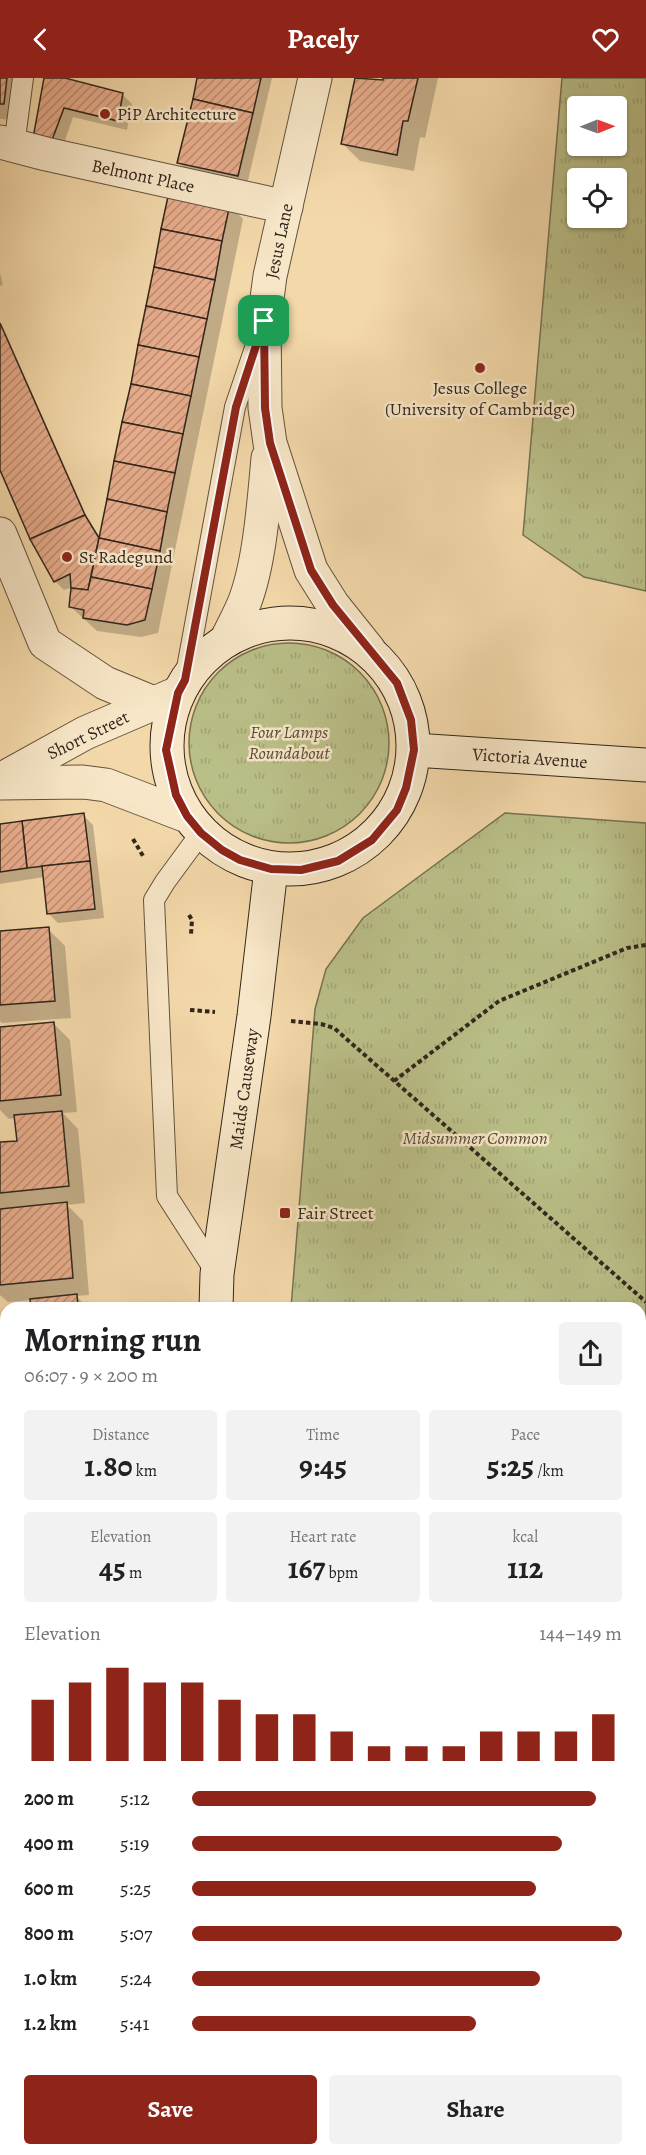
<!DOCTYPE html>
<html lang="en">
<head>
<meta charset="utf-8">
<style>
	body { margin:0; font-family:Alegreya,serif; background:#f2f2f2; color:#202124; height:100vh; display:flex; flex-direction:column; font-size:22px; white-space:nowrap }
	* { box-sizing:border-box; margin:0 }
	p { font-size:20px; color:#757577 }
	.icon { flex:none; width:33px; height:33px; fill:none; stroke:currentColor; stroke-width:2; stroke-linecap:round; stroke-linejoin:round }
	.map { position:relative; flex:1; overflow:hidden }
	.panel { position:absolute; left:0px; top:1224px; width:646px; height:854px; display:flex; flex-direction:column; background:#fff; border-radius:18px 18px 0 0; box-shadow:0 2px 4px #0004 }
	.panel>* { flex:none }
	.needle { width:39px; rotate:89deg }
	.tools { position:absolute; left:567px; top:18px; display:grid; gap:12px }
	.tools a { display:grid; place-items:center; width:60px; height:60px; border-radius:6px; background:#fff; box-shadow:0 2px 4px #0004; font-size:30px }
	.pin { position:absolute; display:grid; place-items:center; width:51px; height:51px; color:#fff; margin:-26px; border-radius:12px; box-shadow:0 3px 9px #0006 }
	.round { display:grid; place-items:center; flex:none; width:63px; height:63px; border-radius:6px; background:#f2f2f2 }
	.head { display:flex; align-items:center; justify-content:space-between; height:102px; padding:0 24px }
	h1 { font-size:33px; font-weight:700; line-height:45px }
	.metrics { display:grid; grid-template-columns:repeat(3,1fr); gap:9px; height:102px; padding:6px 24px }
	.metrics div { display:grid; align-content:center; border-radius:6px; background:#f2f2f2; text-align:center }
	.metrics b { font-size:30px; font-weight:700 }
	.metrics small { font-size:16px; font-weight:400 }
	.metrics p { font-size:16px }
	.chart { height:168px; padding:12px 24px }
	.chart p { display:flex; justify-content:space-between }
	.chart svg { width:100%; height:108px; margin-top:6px; stroke:#8f2418; stroke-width:6 }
	.action { display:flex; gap:12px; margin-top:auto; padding:12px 24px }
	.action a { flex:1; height:69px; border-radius:6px; background:#8f2418; color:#fff; font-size:24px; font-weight:700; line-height:69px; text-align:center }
	.action a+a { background:#f2f2f2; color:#202124 }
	ul { padding:0 24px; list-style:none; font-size:20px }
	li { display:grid; grid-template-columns:96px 72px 1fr; align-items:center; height:45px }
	li i { height:15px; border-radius:8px; background:#8f2418 }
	header { display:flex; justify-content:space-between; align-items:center; height:78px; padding:0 24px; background:#8f2418; color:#fff; font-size:27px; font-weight:700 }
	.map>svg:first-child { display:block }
	.park { fill:url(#park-tufts); stroke:#767252; stroke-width:1.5; fill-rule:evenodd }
	.shadow { fill:#0003 }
	.building { fill:url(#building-hatch); stroke:#32261c; stroke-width:1.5 }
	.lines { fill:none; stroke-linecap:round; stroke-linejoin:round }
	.lane-casing { stroke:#62523f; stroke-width:22 }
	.street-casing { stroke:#62523f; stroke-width:35 }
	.secondary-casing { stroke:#32261c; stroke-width:35 }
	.path { stroke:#32261c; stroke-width:4; stroke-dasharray:4.5 3; stroke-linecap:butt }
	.lane { stroke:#f7e6c7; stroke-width:20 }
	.street { stroke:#f7e6c7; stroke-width:33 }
	.secondary { stroke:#f7e6c7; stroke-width:33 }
	.route-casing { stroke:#fff; stroke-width:12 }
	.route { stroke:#8f2418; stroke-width:8 }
	.poi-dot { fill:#8f2418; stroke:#f7e6c7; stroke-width:2 }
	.labels { text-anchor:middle; stroke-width:5; stroke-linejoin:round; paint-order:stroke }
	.poi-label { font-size:18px; fill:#32261c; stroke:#f7e6c7; text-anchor:start }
	.street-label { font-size:18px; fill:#32261c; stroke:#f7e6c7 }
	.park-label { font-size:18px; font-style:italic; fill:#544c37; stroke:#f7e6c7 }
</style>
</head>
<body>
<header><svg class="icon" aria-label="back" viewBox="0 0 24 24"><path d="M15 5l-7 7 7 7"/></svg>Pacely<svg class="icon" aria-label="heart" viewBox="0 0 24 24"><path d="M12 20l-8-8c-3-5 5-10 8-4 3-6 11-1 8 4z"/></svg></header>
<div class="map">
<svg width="646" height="2077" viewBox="0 0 646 2077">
	<defs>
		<pattern id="park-tufts" width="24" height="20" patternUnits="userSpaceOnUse" patternTransform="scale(1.5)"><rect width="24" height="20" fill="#babf88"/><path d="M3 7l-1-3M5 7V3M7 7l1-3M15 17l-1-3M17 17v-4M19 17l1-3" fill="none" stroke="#a0a475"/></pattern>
		<pattern id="building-hatch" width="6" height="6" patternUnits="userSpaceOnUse" patternTransform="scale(1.5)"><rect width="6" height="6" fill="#e7ac8b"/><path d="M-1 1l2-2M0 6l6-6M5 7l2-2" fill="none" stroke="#bc8c71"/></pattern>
	</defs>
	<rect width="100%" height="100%" fill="#f3d8a9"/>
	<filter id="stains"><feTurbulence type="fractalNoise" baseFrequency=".00333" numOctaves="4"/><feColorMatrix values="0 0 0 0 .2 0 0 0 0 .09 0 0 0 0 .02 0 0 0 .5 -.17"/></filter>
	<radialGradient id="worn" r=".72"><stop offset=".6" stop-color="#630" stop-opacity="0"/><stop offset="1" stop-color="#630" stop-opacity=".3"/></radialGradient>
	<!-- park -->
	<g class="park">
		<path d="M 562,0 L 646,0 L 646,513 L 584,499 L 523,457 ZM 578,28 L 616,28 L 616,68 L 578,68 ZM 578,100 L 616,100 L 616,140 L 578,140 Z"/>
		<circle cx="289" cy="665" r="100"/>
		<path d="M 505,735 L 646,745 L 646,1706 L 640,1705 L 640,1230 L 291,1230 L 315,931 L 326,891 L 363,840 Z"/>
	</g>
	<!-- shadow -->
	<g class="shadow">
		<path d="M 0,0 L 26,0 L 20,42 L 0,41 Z"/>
		<path d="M 45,0 L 58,0 L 122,16 L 132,26 L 127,52 L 73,39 L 62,71 L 44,69 Z"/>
		<path d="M 198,0 L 272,0 L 247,107 L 188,94 L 179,85 Z"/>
		<path d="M 357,0 L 368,0 L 384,4 L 385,0 L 438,0 L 425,60 L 420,59 L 414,93 L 360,83 L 343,66 Z"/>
		<path d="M 230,127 L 243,141 L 158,555 L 141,559 L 97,553 L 71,529 L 73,509 L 64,512 L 55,503 L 0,389 L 0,245 L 3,249 L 89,444 L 100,459 Z"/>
		<path d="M 0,195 L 3,207 L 0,208 Z"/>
		<path d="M 83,737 L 93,747 L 104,840 L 58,845 L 48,835 L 44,799 L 0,806 L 0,748 Z"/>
		<path d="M 48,851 L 65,868 L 71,940 L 2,945 L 0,943 L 0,854 Z"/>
		<path d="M 53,945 L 70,962 L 77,1034 L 63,1035 L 78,1051 L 85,1125 L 67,1127 L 83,1143 L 89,1217 L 76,1218 L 88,1230 L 33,1230 L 32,1222 L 8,1224 L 0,1217 L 0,1066 L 18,1064 L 16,1040 L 9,1041 L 0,1032 L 0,951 Z"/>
		<path d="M 6,1551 L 6,1609 L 0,1609 L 0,1552 Z"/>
		<rect x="0" y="1655" width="6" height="57"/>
		<rect x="640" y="1715" width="6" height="61"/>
		<path d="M 6,1903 L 6,1982 L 3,1979 L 0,1958 L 0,1904 Z"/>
		<path d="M 21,2072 L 56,2072 L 23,2074 Z"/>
		<path d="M 109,2072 L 188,2072 L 188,2077 L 110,2077 Z"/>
		<path d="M 350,2072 L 438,2072 L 439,2077 L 350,2077 Z"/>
	</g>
	<!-- building -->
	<g class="building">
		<path d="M 0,0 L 7,0 L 4,26 L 0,26 Z"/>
		<path d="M 44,0 L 65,0 L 123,15 L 118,43 L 64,30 L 52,62 L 33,60 Z"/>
		<path d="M 197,0 L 261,0 L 253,35 L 193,21 Z"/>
		<path d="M 355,0 L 383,2 L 383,0 L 418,0 L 408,43 L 403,43 L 397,77 L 341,66 Z"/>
		<path d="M 193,21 L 253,35 L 238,98 L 177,85 Z"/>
		<path d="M 169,114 L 230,126 L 222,163 L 161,151 Z"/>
		<path d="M 161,151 L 222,163 L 215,202 L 154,189 Z"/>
		<path d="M 154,189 L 215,202 L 207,241 L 146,228 Z"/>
		<path d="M 146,228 L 207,241 L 199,279 L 138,267 Z"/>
		<path d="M 0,245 L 85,437 L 30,461 L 0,392 Z"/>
		<path d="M 138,267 L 199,279 L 191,318 L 131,306 Z"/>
		<path d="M 131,306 L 191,318 L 183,356 L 122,344 Z"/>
		<path d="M 122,344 L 183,356 L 175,395 L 114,383 Z"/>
		<path d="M 114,383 L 175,395 L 167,434 L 107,421 Z"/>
		<path d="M 107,421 L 167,434 L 160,473 L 99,460 Z"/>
		<path d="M 85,437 L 99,460 L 88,512 L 71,510 L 70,496 L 54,504 L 30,461 Z"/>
		<path d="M 99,460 L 160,473 L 152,511 L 91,499 Z"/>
		<path d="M 91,499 L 152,511 L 145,542 L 127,547 L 83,540 L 84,532 L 69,529 L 71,510 L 88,512 Z"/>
		<path d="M 84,735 L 90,783 L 27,790 L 22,743 Z"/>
		<path d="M 22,743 L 27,790 L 0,794 L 0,746 Z"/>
		<path d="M 90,783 L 95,831 L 47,836 L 42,788 Z"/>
		<path d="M 49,849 L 55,923 L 0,927 L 0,853 Z"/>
		<path d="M 54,944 L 61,1017 L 0,1023 L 0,949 Z"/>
		<path d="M 62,1033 L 69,1108 L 0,1115 L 0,1064 L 17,1063 L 14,1037 Z"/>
		<path d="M 67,1124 L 73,1200 L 0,1207 L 0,1131 Z"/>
		<path d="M 77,1216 L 78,1230 L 31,1230 L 30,1221 Z"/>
		<rect x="0" y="1550" width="6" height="49"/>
		<path d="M 6,1653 L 6,1700 L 4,1700 L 0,1654 Z"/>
		<path d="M 0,1656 L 4,1700 L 0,1701 Z"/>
		<path d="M 640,1713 L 646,1714 L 646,1767 L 640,1767 Z"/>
		<path d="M 6,1902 L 6,1979 L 1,1979 L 0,1903 Z"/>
		<path d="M 107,2072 L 180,2072 L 181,2077 L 108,2077 Z"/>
		<path d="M 348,2072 L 431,2072 L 432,2077 L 349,2077 Z"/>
		<path d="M 599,2072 L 602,2077 L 568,2077 Z"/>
	</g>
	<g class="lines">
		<!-- lane casing -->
		<g class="lane-casing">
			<g id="lane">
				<path d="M 14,68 L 23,0"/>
				<path d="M 185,601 L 235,329 L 256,267"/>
				<path d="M 201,755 L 165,804 L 154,822 L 167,1118 L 217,1196"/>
			</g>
		</g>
		<!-- street casing -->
		<g class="street-casing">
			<g id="street">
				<path d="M 315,0 L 270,198 L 264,243 L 265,330 L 270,365 L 311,492 L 333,527 L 369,572"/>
				<path d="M 0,64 L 46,76 L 286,129"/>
				<path d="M 0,456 L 45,565 L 105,605 L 156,626"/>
				<path d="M 227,561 C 233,548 240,536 245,523 C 260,483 264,423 268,380"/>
				<path d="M 0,702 L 85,655 L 178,615"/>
				<path d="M 0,705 L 83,704 L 106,707 L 187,738"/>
				<path d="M 0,1626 L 6,1625"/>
				<path d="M 640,1866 L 646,1866"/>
			</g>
		</g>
		<!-- secondary casing -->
		<g class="secondary-casing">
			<g id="secondary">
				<circle cx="290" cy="668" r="123"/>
				<path d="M 414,672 L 646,687"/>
				<path d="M 216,1230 L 217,1196 L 254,938 L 271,791"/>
				<path d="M 282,2072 L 283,2077"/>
			</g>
		</g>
		<!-- path -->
		<g class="path">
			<path d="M 133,761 L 143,778"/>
			<path d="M 189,837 L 192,842 L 191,856"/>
			<path d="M 190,932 L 215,934"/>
			<path d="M 291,943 L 321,946 L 334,950 L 646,1224"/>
			<path d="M 394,1003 L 499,923 L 627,870 L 646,867"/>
			<path d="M 640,1568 L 646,1565"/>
			<path d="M 640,1654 L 646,1655"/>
			<path d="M 640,1696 L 646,1696"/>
			<path d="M 235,2072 L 236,2077"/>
		</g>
		<!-- lane -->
		<use href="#lane" class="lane"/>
		<!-- street -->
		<use href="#street" class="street"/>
		<!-- secondary -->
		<use href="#secondary" class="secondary"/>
	</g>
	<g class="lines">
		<!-- route casing -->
		<g class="route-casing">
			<path id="route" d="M 264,243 L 265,330 L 270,365 L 311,492 L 333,527 L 397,605 L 411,642 L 414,672 L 406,710 L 397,732 L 372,762 L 338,783 L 301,792 L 271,791 L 240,782 L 222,772 L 201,755 L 187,738 L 176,717 L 166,672 L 178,615 L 185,602 L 236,329 Z"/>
		</g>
		<!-- route -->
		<use href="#route" class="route"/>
	</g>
	<!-- markers -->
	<g class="poi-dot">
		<circle cx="105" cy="36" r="6"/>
		<circle cx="480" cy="290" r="6"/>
		<circle cx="67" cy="479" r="6"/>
		<rect x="279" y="1129" width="12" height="12" rx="3"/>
	</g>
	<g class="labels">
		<!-- poi labels -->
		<g class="poi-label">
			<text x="117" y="42">PiP Architecture</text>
			<text x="480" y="316" text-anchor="middle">Jesus College<tspan x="480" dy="21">(University of Cambridge)</tspan></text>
			<text x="79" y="485">St Radegund</text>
			<text x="297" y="1141">Fair Street</text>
		</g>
		<!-- street labels -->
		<g class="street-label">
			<text transform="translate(143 98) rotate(12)" y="6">Belmont Place</text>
			<text transform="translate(279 163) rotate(-78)" y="6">Jesus Lane</text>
			<text transform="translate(88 657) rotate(-26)" y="6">Short Street</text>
			<text transform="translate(530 680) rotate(4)" y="6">Victoria Avenue</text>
			<text transform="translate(244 1011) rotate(-82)" y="6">Maids Causeway</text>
		</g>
		<!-- park labels -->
		<g class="park-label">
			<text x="289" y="660">Four Lamps<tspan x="289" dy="21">Roundabout</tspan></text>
			<text x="475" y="1066">Midsummer Common</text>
		</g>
	</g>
	<rect width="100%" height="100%" filter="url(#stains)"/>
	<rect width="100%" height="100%" fill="url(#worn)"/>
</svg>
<div class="tools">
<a><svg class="needle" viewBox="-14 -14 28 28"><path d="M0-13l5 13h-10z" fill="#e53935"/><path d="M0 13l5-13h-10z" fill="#757577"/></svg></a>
<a><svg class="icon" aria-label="locate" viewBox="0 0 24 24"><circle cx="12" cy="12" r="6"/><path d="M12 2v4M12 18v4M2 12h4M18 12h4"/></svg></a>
</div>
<div class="pin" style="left:264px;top:243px;background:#1e9e55"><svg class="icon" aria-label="arrive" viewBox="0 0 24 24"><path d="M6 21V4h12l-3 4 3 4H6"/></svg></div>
<section class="panel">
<div class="head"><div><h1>Morning run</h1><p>06:07 · 9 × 200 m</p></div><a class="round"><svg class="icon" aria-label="share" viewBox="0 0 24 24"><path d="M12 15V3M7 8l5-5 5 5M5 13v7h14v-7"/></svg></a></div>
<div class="metrics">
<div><p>Distance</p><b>1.80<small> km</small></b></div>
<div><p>Time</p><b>9:45</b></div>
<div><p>Pace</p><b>5:25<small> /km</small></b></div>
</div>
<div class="metrics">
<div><p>Elevation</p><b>45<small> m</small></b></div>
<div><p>Heart rate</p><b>167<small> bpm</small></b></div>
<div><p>kcal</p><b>112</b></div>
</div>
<div class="chart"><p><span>Elevation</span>144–149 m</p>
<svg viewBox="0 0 160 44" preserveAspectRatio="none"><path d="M5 44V19M15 44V12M25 44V6M35 44V12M45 44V12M55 44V19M65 44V25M75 44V25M85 44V32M95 44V38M105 44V38M115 44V38M125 44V32M135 44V32M145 44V32M155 44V25"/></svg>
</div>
<ul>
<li><b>200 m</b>5:12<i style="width:94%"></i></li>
<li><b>400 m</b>5:19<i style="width:86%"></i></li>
<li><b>600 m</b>5:25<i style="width:80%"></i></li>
<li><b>800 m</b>5:07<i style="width:100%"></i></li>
<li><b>1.0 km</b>5:24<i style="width:81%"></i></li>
<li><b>1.2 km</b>5:41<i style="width:66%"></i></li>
</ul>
<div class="action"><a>Save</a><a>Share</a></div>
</section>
</div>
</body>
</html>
